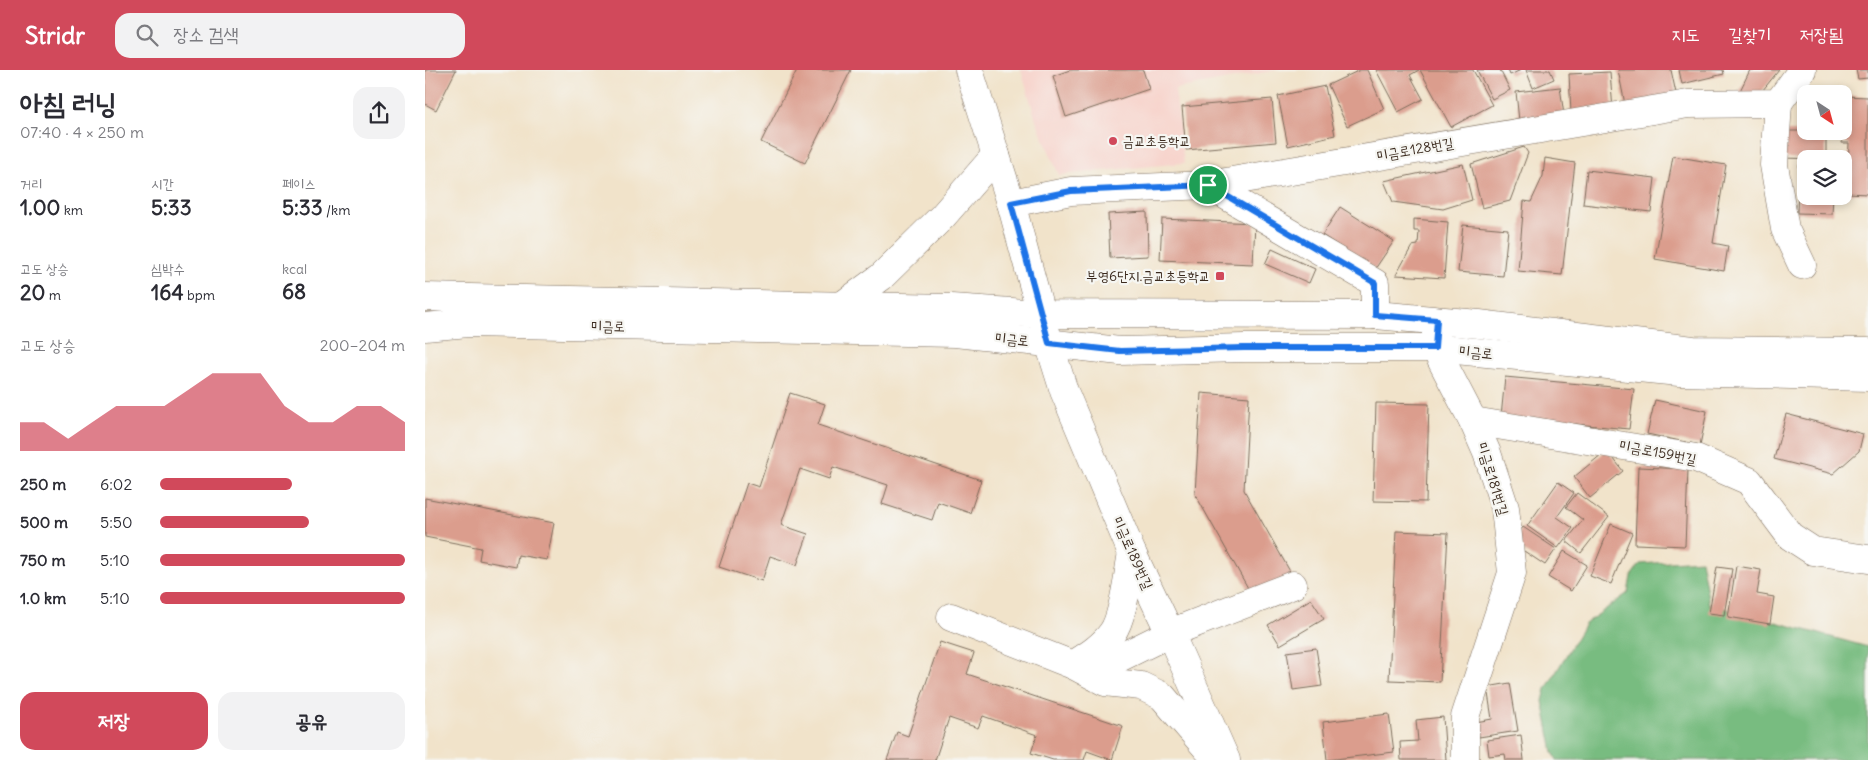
<!DOCTYPE html>
<html lang="ko">
<head>
<meta charset="utf-8">
<style>
	body { margin:0; font-family:Delius,"Poor Story",sans-serif; background:#f2f2f3; color:#2b2b33; height:100vh; display:flex; flex-direction:column; font-size:19px; white-space:nowrap }
	* { box-sizing:border-box; margin:0 }
	p { font-size:16px; color:#7c7c81 }
	.icon { flex:none; width:28px; height:28px; fill:none; stroke:currentColor; stroke-width:2; stroke-linecap:round; stroke-linejoin:round }
	.map { position:relative; flex:1; overflow:hidden }
	.details { display:flex; flex-direction:column; background:#fff; width:425px }
	.details>* { flex:none }
	.needle { width:32px; rotate:144deg }
	.fabs { position:absolute; left:1372px; top:15px; display:grid; gap:10px }
	.fabs a { display:grid; place-items:center; width:55px; height:55px; border-radius:10px; background:#fff; box-shadow:0 2px 8px #0003; font-size:25px }
	.pin { position:absolute; display:grid; place-items:center; width:42px; height:42px; color:#fff; margin:-21px; border:2px solid #fff; border-radius:50%; box-shadow:0 1px 5px #0007 }
	.round { display:grid; place-items:center; flex:none; width:52px; height:52px; border-radius:15px; background:#f2f2f3 }
	.headline { display:flex; align-items:center; justify-content:space-between; height:85px; padding:0 20px }
	h1 { font-size:28px; font-weight:800; line-height:38px }
	.metrics { display:grid; grid-template-columns:repeat(3,1fr); gap:8px; height:85px; padding:5px 20px }
	.metrics div { display:grid; align-content:center }
	.metrics b { font-size:21px; font-weight:800 }
	.metrics small { font-size:14px; font-weight:400 }
	.metrics p { font-size:14px }
	.chart { height:140px; padding:10px 20px }
	.chart p { display:flex; justify-content:space-between }
	.chart svg { width:100%; height:90px; margin-top:5px; fill:#d1495b; opacity:.7 }
	.cta { display:flex; gap:10px; margin-top:auto; padding:10px 20px }
	.cta a { flex:1; height:58px; border-radius:15px; background:#d1495b; color:#fff; font-size:20px; font-weight:800; line-height:58px; text-align:center }
	.cta a+a { background:#f2f2f3; color:#2b2b33 }
	ul { padding:0 20px; list-style:none; font-size:16px }
	li { display:grid; grid-template-columns:80px 60px 1fr; align-items:center; height:38px }
	li i { height:12px; border-radius:6px; background:#d1495b }
	header { display:flex; align-items:center; gap:30px; box-sizing:border-box; height:70px; padding:0 25px; background:#d1495b; color:#fff }
	header strong { font-size:24px }
	nav { display:flex; gap:28px; margin-inline-start:auto; font-size:18px }
	.search { width:350px; height:45px; background:#f2f2f3; display:flex; align-items:center; gap:12px; box-sizing:border-box; padding:0 18px; border-radius:15px; color:#7c7c81; font-size:19px }
	main { display:flex; flex:1; min-height:0 }
	.map>svg:first-child { display:block }
	.built { fill:#f7d1c9 }
	.forest { fill:#78bc80; stroke:#5a734f }
	.building { fill:#db9d8d }
	.lines { fill:none; stroke-linecap:round; stroke-linejoin:round }
	.minor-casing { stroke:#7b6b5a; stroke-width:29 }
	.minor { stroke:#fff; stroke-width:28 }
	.route-casing { stroke:#fff; stroke-width:10 }
	.route { stroke:#1a73e8; stroke-width:6 }
	.poi-dot { fill:#d1495b; stroke:#f6f6f2; stroke-width:2 }
	.labels { text-anchor:middle; stroke-width:4.5; stroke-linejoin:round; paint-order:stroke }
	.poi-label { font-size:14px; fill:#3b2a1e; stroke:#f6f6f2; text-anchor:start }
	.street-label { font-size:14px; fill:#3b2a1e; stroke:#f6f6f2 }
</style>
</head>
<body>
<header>
<strong>Stridr</strong>
<div class="search"><svg class="icon" aria-label="search" viewBox="0 0 24 24"><circle cx="10" cy="10" r="6"/><path d="M15 15l6 6"/></svg>장소 검색</div>
<nav><a>지도</a><a>길찾기</a><a>저장됨</a></nav>
</header>
<main>
<section class="details">
<div class="headline"><div><h1>아침 러닝</h1><p>07:40 · 4 × 250 m</p></div><a class="round"><svg class="icon" aria-label="share" viewBox="0 0 24 24"><path d="M12 15V3M7 8l5-5 5 5M5 13v7h14v-7"/></svg></a></div>
<div class="metrics">
<div><p>거리</p><b>1.00<small> km</small></b></div>
<div><p>시간</p><b>5:33</b></div>
<div><p>페이스</p><b>5:33<small> /km</small></b></div>
</div>
<div class="metrics">
<div><p>고도 상승</p><b>20<small> m</small></b></div>
<div><p>심박수</p><b>164<small> bpm</small></b></div>
<div><p>kcal</p><b>68</b></div>
</div>
<div class="chart"><p><span>고도 상승</span>200–204 m</p>
<svg viewBox="0 0 160 44" preserveAspectRatio="none"><path d="M0 44V30L10 30L20 38L30 30L40 22L50 22L60 22L70 14L80 6L90 6L100 6L110 22L120 30L130 30L140 22L150 22L160 30V44z"/></svg>
</div>
<ul>
<li><b>250 m</b>6:02<i style="width:54%"></i></li>
<li><b>500 m</b>5:50<i style="width:61%"></i></li>
<li><b>750 m</b>5:10<i style="width:100%"></i></li>
<li><b>1.0 km</b>5:10<i style="width:100%"></i></li>
</ul>
<div class="cta"><a>저장</a><a>공유</a></div>
</section>
<div class="map">
<svg width="1443" height="690" viewBox="0 0 1443 690">
	<rect width="100%" height="100%" fill="#f6f6f2"/>
	<filter id="ink" filterUnits="userSpaceOnUse"><feTurbulence type="fractalNoise" baseFrequency=".02" numOctaves="2"/><feDisplacementMap in="SourceGraphic" scale="10" xChannelSelector="R" yChannelSelector="G"/><feConvolveMatrix kernelMatrix="1 2 1 2 8 2 1 2 1" color-interpolation-filters="sRGB"/></filter>
	<filter id="wash" filterUnits="userSpaceOnUse"><feTurbulence type="fractalNoise" baseFrequency=".0096" numOctaves="4" result="noise"/><feDisplacementMap in="SourceGraphic" scale="20" xChannelSelector="R" yChannelSelector="G"/><feGaussianBlur stdDeviation="1.12" result="paint"/><feColorMatrix in="noise" values="0 0 0 0 0 0 0 0 0 0 0 0 0 0 0 0 0 1.4 0 .05"/><feComposite in="paint" operator="in"/></filter>
	<g filter="url(#wash)">
		<rect width="100%" height="100%" fill="#f1e3ca"/>
		<!-- built -->
		<path class="built" d="M 596,0 L 852,0 L 750,19 L 759,93 L 634,105 L 611,50 Z"/>
		<!-- forest -->
		<path class="forest" d="M 1276,490 L 1284,534 L 1443,577 L 1443,690 L 1132,690 L 1128,682 L 1118,631 L 1121,619 L 1160,554 L 1203,523 L 1206,506 L 1215,494 Z"/>
		<g id="blocks">
			<!-- building -->
			<g class="building">
				<path d="M 0,0 L 31,0 L 11,40 L 0,34 Z"/>
				<path d="M 372,0 L 426,0 L 380,93 L 336,72 Z"/>
				<path d="M 645,0 L 718,0 L 724,19 L 641,47 L 628,6 Z"/>
				<path d="M 935,0 L 942,0 L 959,39 L 922,56 L 903,15 Z"/>
				<path d="M 951,0 L 994,0 L 985,5 L 998,29 L 973,42 Z"/>
				<path d="M 995,0 L 1048,0 L 1067,35 L 1026,57 Z"/>
				<path d="M 1052,0 L 1075,0 L 1085,20 L 1067,29 Z"/>
				<path d="M 1083,0 L 1096,0 L 1085,5 Z"/>
				<path d="M 1101,0 L 1125,0 L 1129,9 L 1108,18 Z"/>
				<path d="M 1193,0 L 1246,0 L 1252,28 L 1201,39 Z"/>
				<path d="M 1254,0 L 1298,0 L 1299,4 L 1257,14 Z"/>
				<path d="M 1325,0 L 1354,0 L 1329,31 L 1313,25 Z"/>
				<path d="M 1431,0 L 1443,0 L 1443,8 L 1433,9 Z"/>
				<path d="M 1185,2 L 1188,40 L 1146,43 L 1144,4 Z"/>
				<path d="M 900,16 L 910,65 L 863,76 L 853,26 Z"/>
				<path d="M 1135,17 L 1139,45 L 1094,51 L 1091,22 Z"/>
				<path d="M 1419,26 L 1443,27 L 1443,124 L 1422,123 L 1424,73 L 1417,73 Z"/>
				<path d="M 847,29 L 851,72 L 761,80 L 757,37 Z"/>
				<path d="M 1356,61 L 1401,61 L 1401,89 L 1356,88 Z"/>
				<path d="M 1099,77 L 1103,83 L 1085,131 L 1057,138 L 1046,94 Z"/>
				<path d="M 1248,86 L 1301,95 L 1288,173 L 1303,176 L 1299,201 L 1230,189 Z"/>
				<path d="M 1120,88 L 1150,93 L 1137,205 L 1093,201 L 1099,131 L 1106,132 L 1118,106 Z"/>
				<path d="M 1038,94 L 1047,130 L 1018,139 L 968,132 L 959,111 Z"/>
				<path d="M 1374,95 L 1381,96 L 1381,126 L 1408,126 L 1407,144 L 1372,143 Z"/>
				<path d="M 1162,100 L 1230,108 L 1226,142 L 1158,134 Z"/>
				<path d="M 915,137 L 969,171 L 950,199 L 897,165 Z"/>
				<path d="M 722,142 L 723,186 L 685,188 L 683,144 Z"/>
				<path d="M 737,149 L 830,153 L 828,194 L 735,190 Z"/>
				<path d="M 989,149 L 1023,152 L 1019,208 L 971,205 L 987,176 L 993,175 L 994,161 L 989,161 Z"/>
				<path d="M 1038,155 L 1083,159 L 1078,206 L 1033,202 Z"/>
				<path d="M 847,179 L 890,199 L 884,213 L 840,194 Z"/>
				<path d="M 1080,307 L 1209,319 L 1204,359 L 1076,347 Z"/>
				<path d="M 365,323 L 400,334 L 393,355 L 556,410 L 545,443 L 513,432 L 507,450 L 457,434 L 463,415 L 408,397 L 404,409 L 375,399 L 356,455 L 383,464 L 372,495 L 345,486 L 337,511 L 294,497 L 322,413 L 334,417 Z"/>
				<path d="M 776,323 L 824,327 L 819,420 L 867,505 L 828,527 L 770,424 Z"/>
				<path d="M 1230,330 L 1282,341 L 1275,375 L 1222,364 Z"/>
				<path d="M 951,333 L 1004,334 L 1001,432 L 948,431 Z"/>
				<path d="M 1361,344 L 1438,364 L 1434,381 L 1408,404 L 1349,389 Z"/>
				<path d="M 1182,380 L 1198,401 L 1165,428 L 1149,407 Z"/>
				<path d="M 1213,397 L 1263,399 L 1260,476 L 1210,474 Z"/>
				<path d="M 1133,412 L 1149,423 L 1132,447 L 1148,458 L 1133,478 L 1102,456 Z"/>
				<path d="M 1152,423 L 1184,447 L 1156,483 L 1141,471 L 1158,450 L 1141,437 Z"/>
				<path d="M 0,428 L 129,453 L 122,490 L 93,485 L 91,497 L 54,490 L 56,478 L 0,467 Z"/>
				<path d="M 1186,454 L 1207,463 L 1186,514 L 1165,506 Z"/>
				<path d="M 1098,457 L 1131,479 L 1120,495 L 1087,473 Z"/>
				<path d="M 971,461 L 1023,463 L 1015,612 L 964,610 Z"/>
				<path d="M 1139,481 L 1162,495 L 1146,521 L 1123,507 Z"/>
				<path d="M 1311,496 L 1336,500 L 1332,524 L 1349,527 L 1345,554 L 1303,547 Z"/>
				<path d="M 1292,497 L 1307,499 L 1299,545 L 1284,543 Z"/>
				<path d="M 886,529 L 899,549 L 855,575 L 843,555 Z"/>
				<path d="M 515,572 L 549,583 L 542,604 L 698,656 L 687,690 L 662,681 L 659,690 L 628,690 L 606,683 L 612,665 L 558,646 L 553,658 L 524,648 L 510,690 L 462,690 L 472,662 L 483,666 Z"/>
				<path d="M 891,578 L 897,616 L 868,620 L 862,582 Z"/>
				<path d="M 1085,613 L 1093,661 L 1054,667 L 1051,652 L 1067,649 L 1062,617 Z"/>
				<path d="M 964,644 L 969,682 L 902,690 L 898,652 Z"/>
				<path d="M 1018,647 L 1021,690 L 976,690 L 975,672 L 993,671 L 991,650 Z"/>
				<path d="M 1096,665 L 1099,690 L 1081,690 L 1080,684 L 1064,686 L 1062,670 Z"/>
			</g>
		</g>
	</g>
	<g filter="url(#ink)">
		<use href="#blocks" fill-opacity="0" stroke="#7b6b5a" stroke-width="1"/>
		<g class="lines">
			<!-- minor casing -->
			<g class="minor-casing">
				<g id="minor">
					<path d="M 544,0 L 586,133 L 624,273 L 639,321 L 707,483 L 745,563 L 801,690"/>
					<path d="M 1353,33 L 1349,95 L 1360,159 L 1377,195"/>
					<path d="M 783,115 L 950,213 L 950,245"/>
					<path d="M 586,133 L 646,121 L 783,115 L 1263,34 L 1353,33 L 1377,0"/>
					<path d="M 0,227 L 526,238 L 616,244 L 950,245 L 1054,254 L 1268,280 L 1443,282"/>
					<path d="M 415,237 L 456,207 L 518,146 L 571,85"/>
					<path d="M 0,257 L 43,253 L 530,263 L 695,281 L 819,278 L 1010,278 L 1254,302 L 1443,307"/>
					<path d="M 1011,264 L 1010,278 L 1048,351 L 1062,383 L 1080,438 L 1087,503 L 1040,647 L 1040,690"/>
					<path d="M 1048,351 L 1271,388 L 1324,411 L 1365,466 L 1388,481 L 1443,489"/>
					<path d="M 707,483 C 703,503 699,547 687,563 C 677,577 662,586 648,595 L 680,612 L 716,616 L 737,626 L 792,690"/>
					<path d="M 526,547 L 648,595 L 684,593 L 745,563 L 868,515"/>
				</g>
			</g>
			<!-- minor -->
			<use href="#minor" class="minor"/>
		</g>
	</g>
	<g class="lines" filter="url(#ink)">
		<!-- route casing -->
		<g class="route-casing">
			<path id="route" d="M 783,115 L 950,213 L 950,245 L 1012,250 L 1010,278 L 819,278 L 695,281 L 624,273 L 586,133 L 646,121 Z"/>
		</g>
		<!-- route -->
		<use href="#route" class="route"/>
	</g>
	<!-- markers -->
	<g class="poi-dot">
		<circle cx="688" cy="71" r="5"/>
		<rect x="790" y="201" width="10" height="10" rx="2.5"/>
	</g>
	<g class="labels">
		<!-- poi labels -->
		<g class="poi-label">
			<text x="698" y="76">금교초등학교</text>
			<text x="785" y="211" text-anchor="end">부영6단지.금교초등학교</text>
		</g>
		<!-- street labels -->
		<g class="street-label">
			<text transform="translate(990 79) rotate(-10)" y="5">미금로128번길</text>
			<text transform="translate(183 256) rotate(1)" y="5">미금로</text>
			<text transform="translate(587 269) rotate(6)" y="5">미금로</text>
			<text transform="translate(1051 282) rotate(6)" y="5">미금로</text>
			<text transform="translate(1233 382) rotate(11)" y="5">미금로159번길</text>
			<text transform="translate(1068 409) rotate(73)" y="5">미금로181번길</text>
			<text transform="translate(708 483) rotate(66)" y="5">미금로189번길</text>
		</g>
	</g>
</svg>
<div class="fabs">
<a><svg class="needle" viewBox="-14 -14 28 28"><path d="M0-13l5 13h-10z" fill="#e53935"/><path d="M0 13l5-13h-10z" fill="#7c7c81"/></svg></a>
<a><svg class="icon" aria-label="layers" viewBox="0 0 24 24"><path d="M12 4l9 5-9 5-9-5zM3 14l9 5 9-5"/></svg></a>
</div>
<div class="pin" style="left:783px;top:115px;background:#1e9e55"><svg class="icon" aria-label="arrive" viewBox="0 0 24 24"><path d="M6 21V4h12l-3 4 3 4H6"/></svg></div>
</div>
</main>
</body>
</html>
